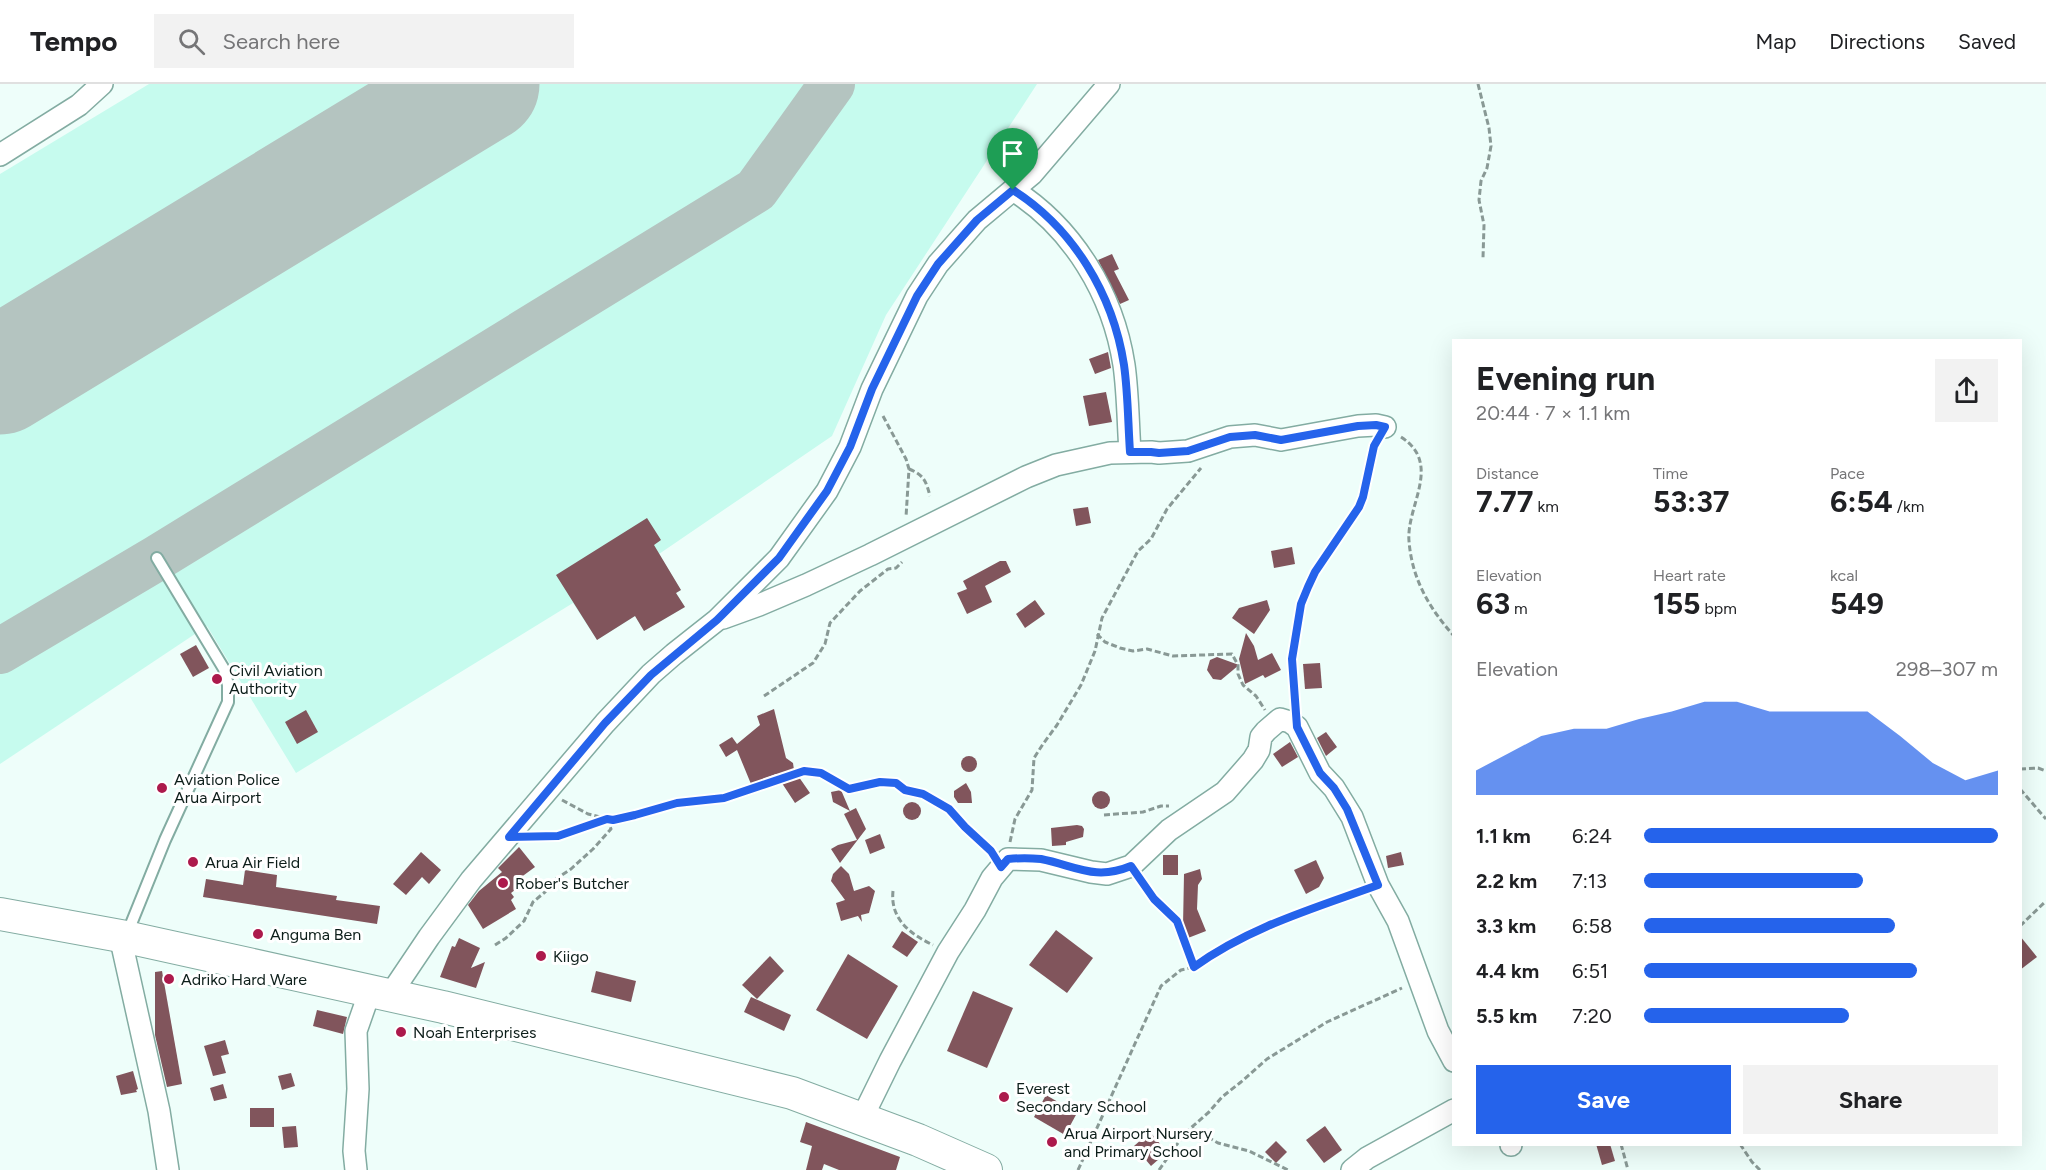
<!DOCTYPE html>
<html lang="en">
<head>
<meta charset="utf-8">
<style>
	body { margin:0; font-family:Figtree,sans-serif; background:#f2f2f2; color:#202124; height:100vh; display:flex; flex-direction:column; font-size:22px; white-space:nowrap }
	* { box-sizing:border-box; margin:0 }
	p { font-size:20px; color:#757577 }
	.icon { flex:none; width:33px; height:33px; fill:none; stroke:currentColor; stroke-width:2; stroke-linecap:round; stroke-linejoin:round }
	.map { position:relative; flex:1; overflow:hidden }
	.panel { position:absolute; left:1452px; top:255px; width:570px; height:807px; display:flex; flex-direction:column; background:#fff; border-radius:0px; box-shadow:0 6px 24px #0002 }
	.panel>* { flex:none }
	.pin { position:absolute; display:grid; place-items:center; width:51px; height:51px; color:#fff; margin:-62px -26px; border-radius:50% 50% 50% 0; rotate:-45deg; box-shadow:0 0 6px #0007 }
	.pin .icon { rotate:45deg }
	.round { display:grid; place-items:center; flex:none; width:63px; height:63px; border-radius:0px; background:#f2f2f2 }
	.head { display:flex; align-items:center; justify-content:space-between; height:102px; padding:0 24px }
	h1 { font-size:33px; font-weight:700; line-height:45px }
	.figures { display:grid; grid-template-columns:repeat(3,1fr); gap:9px; height:102px; padding:6px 24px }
	.figures div { display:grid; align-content:center }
	.figures b { font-size:30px; font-weight:700 }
	.figures small { font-size:16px; font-weight:400 }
	.figures p { font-size:16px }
	.chart { height:168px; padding:12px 24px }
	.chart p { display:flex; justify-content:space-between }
	.chart svg { width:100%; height:108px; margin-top:6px; fill:#2563eb; opacity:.7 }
	.action { display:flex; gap:12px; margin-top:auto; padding:12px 24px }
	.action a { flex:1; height:69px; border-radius:0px; background:#2563eb; color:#fff; font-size:24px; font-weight:700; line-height:69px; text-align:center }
	.action a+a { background:#f2f2f2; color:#202124 }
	ul { padding:0 24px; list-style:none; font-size:20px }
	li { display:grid; grid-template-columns:96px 72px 1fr; align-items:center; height:45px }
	li i { height:15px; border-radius:8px; background:#2563eb }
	header { display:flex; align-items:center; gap:36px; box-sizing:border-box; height:84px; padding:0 30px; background:#fff; border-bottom:2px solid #e0e0e0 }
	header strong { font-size:28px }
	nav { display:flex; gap:33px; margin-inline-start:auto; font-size:21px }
	.search { width:420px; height:54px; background:#f2f2f2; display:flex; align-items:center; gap:15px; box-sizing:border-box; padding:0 21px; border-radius:0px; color:#757577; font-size:22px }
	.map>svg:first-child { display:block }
	.built { fill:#c6fbee }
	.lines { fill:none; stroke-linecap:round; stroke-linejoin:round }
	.taxiway { stroke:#b4c4c0; stroke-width:46 }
	.runway { stroke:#b4c4c0; stroke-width:117 }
	.building { fill:#81555c }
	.lane-casing { stroke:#83aca2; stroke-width:14 }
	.street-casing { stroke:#83aca2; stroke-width:24 }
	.primary-casing { stroke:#83aca2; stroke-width:34 }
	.path { stroke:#899995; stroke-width:3; stroke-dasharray:6 3; stroke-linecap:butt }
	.lane { stroke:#fff; stroke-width:10 }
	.street { stroke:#fff; stroke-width:21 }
	.primary { stroke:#fff; stroke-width:32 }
	.route-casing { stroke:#fff; stroke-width:12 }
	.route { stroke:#2563eb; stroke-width:8 }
	.poi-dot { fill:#ac1a4c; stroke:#fff; stroke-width:2 }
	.labels { text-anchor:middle; stroke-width:6; stroke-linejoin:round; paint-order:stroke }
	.poi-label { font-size:16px; fill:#0d1e1a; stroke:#fff; text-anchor:start }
</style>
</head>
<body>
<header>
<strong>Tempo</strong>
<div class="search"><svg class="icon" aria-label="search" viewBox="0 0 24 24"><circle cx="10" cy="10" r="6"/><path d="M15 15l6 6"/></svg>Search here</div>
<nav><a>Map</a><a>Directions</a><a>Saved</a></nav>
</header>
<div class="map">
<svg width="2046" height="1086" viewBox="0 0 2046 1086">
	<rect width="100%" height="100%" fill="#eefefa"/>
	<!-- built -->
	<path class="built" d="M 149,0 L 1037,0 L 886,231 L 832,352 L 659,470 L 681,506 L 676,509 L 685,523 L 644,547 L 635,532 L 597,556 L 573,519 L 296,689 L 207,542 L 0,680 L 0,90 Z"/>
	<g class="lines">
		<!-- taxiway -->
		<path class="taxiway" d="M 0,567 L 157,474 L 756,106 L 832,0"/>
		<!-- runway -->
		<path class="runway" d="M 0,292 L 481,0"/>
	</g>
	<!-- building -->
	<g class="building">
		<path d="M 1112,170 L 1119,185 L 1114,187 L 1129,216 L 1120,220 L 1098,176 Z"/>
		<path d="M 1108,268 L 1111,284 L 1095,290 L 1089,275 Z"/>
		<path d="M 1106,308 L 1112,338 L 1089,342 L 1083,312 Z"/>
		<path d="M 1088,423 L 1091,439 L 1076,442 L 1073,425 Z"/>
		<path d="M 647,434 L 661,456 L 654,461 L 681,506 L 676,509 L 685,523 L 644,547 L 635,532 L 597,556 L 556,491 Z"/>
		<path d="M 1292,463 L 1295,480 L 1274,484 L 1271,467 Z"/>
		<path d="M 1000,477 L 1006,477 L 1011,488 L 985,502 L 992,518 L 967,530 L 957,509 L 967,505 L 963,497 Z"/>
		<path d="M 1035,516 L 1045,530 L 1025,544 L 1016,530 Z"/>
		<path d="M 1267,516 L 1270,526 L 1254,550 L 1232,534 L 1239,524 Z"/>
		<path d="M 1246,549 L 1254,562 L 1258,576 L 1272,569 L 1281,586 L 1265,594 L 1263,591 L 1245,600 L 1239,575 Z"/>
		<path d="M 196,561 L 209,584 L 193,593 L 180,570 Z"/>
		<path d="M 1217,573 L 1239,581 L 1221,596 L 1213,595 L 1207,586 L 1210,576 Z"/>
		<path d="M 1320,579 L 1322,604 L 1305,605 L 1303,580 Z"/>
		<path d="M 774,625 L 786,674 L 793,679 L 794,686 L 810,709 L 795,719 L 776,690 L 751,700 L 737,666 L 726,673 L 719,661 L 732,653 L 737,660 L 760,641 L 757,632 Z"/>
		<path d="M 306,626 L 318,648 L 297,660 L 285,638 Z"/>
		<path d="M 1326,648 L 1337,663 L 1326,672 L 1317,654 Z"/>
		<path d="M 1290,658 L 1298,673 L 1282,683 L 1273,670 Z"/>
		<circle cx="969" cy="680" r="8"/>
		<path d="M 966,699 L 971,708 L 972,719 L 958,719 L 954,713 L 954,707 Z"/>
		<path d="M 841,706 L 850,727 L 856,724 L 866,745 L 840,779 L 831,765 L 838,761 L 857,756 L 844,730 L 850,727 L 833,718 L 831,708 Z"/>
		<circle cx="1101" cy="716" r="9"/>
		<circle cx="912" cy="727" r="9"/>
		<path d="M 1077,741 L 1082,742 L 1084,745 L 1083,753 L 1066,758 L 1066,761 L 1052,762 L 1051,744 Z"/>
		<path d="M 880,750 L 885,764 L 870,770 L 865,756 Z"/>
		<path d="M 519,763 L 535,783 L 520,794 L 524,799 L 511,809 L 514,813 L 511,816 L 516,825 L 483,845 L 468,821 L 479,807 L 502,788 L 498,784 Z"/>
		<path d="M 421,768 L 441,786 L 429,800 L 422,793 L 406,811 L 393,800 Z"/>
		<path d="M 1401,768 L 1404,781 L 1388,784 L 1386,772 Z"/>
		<rect x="1163" y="771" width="15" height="20"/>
		<path d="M 1316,776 L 1324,794 L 1319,803 L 1306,810 L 1294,786 Z"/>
		<path d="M 841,782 L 849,790 L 854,807 L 869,802 L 875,807 L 869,829 L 861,831 L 862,838 L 858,832 L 841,837 L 836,819 L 845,816 L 831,797 L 833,790 Z"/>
		<path d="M 1200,785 L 1202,795 L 1198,801 L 1197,825 L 1206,847 L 1188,854 L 1183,842 L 1184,790 Z"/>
		<path d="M 245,786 L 277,791 L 276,803 L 337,812 L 336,816 L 380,822 L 377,840 L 203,813 L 206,795 L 243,801 Z"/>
		<path d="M 1056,846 L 1093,874 L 1067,909 L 1029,881 Z"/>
		<path d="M 902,847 L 918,858 L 907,873 L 892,863 Z"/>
		<path d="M 2020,852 L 2037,873 L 2020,886 Z"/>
		<path d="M 459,854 L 480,864 L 471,884 L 485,878 L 476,904 L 440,893 L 452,862 L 455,863 Z"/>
		<path d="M 848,870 L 898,902 L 867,955 L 816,926 Z"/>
		<path d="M 770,872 L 784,887 L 757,915 L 742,901 Z"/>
		<path d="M 162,887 L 182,1000 L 167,1003 L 155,951 L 155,888 Z"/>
		<path d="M 596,887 L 636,897 L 631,918 L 591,908 Z"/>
		<path d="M 973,907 L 1013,924 L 987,984 L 947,967 Z"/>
		<path d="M 751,913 L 791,931 L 784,947 L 744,928 Z"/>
		<path d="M 317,926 L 347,933 L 343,950 L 313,942 Z"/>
		<path d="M 225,956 L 229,970 L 221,972 L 226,989 L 213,992 L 204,962 Z"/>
		<path d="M 133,987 L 138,1005 L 136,1006 L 137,1008 L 121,1011 L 116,992 Z"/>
		<path d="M 291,989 L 295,1002 L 282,1006 L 278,992 Z"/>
		<path d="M 223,1000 L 227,1014 L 214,1017 L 210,1004 Z"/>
		<path d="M 1046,1011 L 1077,1029 L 1065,1051 L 1034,1033 Z"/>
		<rect x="250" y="1024" width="24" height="19"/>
		<path d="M 806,1038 L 900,1073 L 896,1086 L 839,1086 L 824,1080 L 822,1086 L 806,1086 L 812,1062 L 800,1058 Z"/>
		<path d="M 296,1042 L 298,1063 L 284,1064 L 282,1043 Z"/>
		<path d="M 1325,1042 L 1342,1066 L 1324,1079 L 1306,1056 Z"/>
		<path d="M 1150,1048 L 1167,1068 L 1151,1082 L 1134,1062 Z"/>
		<path d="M 1276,1057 L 1287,1068 L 1276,1079 L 1265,1068 Z"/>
		<path d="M 1596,1060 L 1610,1060 L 1615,1077 L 1602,1081 Z"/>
	</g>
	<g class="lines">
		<!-- lane casing -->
		<g class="lane-casing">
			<path id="lane" d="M 127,850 L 165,756 L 228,618 L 228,601 L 224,585 L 157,474"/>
		</g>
		<!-- street casing -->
		<g class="street-casing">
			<g id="street">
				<path d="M 0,71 L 79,21 L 102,0"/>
				<path d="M 1013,106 C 1073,144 1113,210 1124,281 C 1128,309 1128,339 1130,368"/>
				<path d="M 723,534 L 759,521 L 806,501 L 870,471 L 1026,393 L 1056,381 L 1110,369 L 1151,368 L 1159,369 L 1188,367 L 1230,353 L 1255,351 L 1281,356 L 1358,342 L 1376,341 L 1385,343"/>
				<path d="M 120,852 L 159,1027 L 168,1086"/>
				<path d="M 390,911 L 429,853 L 471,796 L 605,639 L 651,590 L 674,570 L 717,536 L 779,474 L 827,407 L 850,363 L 872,305 L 917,212 L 938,180 L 977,136 L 1032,90 L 1109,0"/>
				<path d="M 862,1034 L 890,977 L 948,868 L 975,826 L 992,794 L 1008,775 L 1041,776 L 1091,788 L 1107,790 L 1131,782 L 1169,746 L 1225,708 L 1253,676 L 1259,666 L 1261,653 L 1266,647 L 1280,635 L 1290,638 L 1297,643 L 1320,689 L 1334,704 L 1352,733 L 1378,801 L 1398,837 L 1438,947 L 1454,977"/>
				<path d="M 1511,1060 L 1511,1061"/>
				<path d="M 356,1086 L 354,1067 L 358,1005 L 356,947 L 370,907"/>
				<path d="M 1352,1086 L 1367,1074 L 1454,1026"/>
			</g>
		</g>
		<!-- primary casing -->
		<g class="primary-casing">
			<path id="primary" d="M 0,830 L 126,853 L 443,923 L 792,1009 L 918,1056 L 986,1086"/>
		</g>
		<!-- path -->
		<g class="path">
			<path d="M 1478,0 L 1489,44 L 1491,62 L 1487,84 L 1481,97 L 1479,116 L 1484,141 L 1483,174"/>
			<path d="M 883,332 L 906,375 L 909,385 L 906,433"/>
			<path d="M 1401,353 C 1443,380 1406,422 1409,457 C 1412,495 1429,524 1454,552"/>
			<path d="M 909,385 C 924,391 926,397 930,412"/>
			<path d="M 1097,550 L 1105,558 L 1120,564 L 1133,567 L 1147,565 L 1173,572 L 1232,570 L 1238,581 L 1238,590 L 1243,601 L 1256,612 L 1265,626"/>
			<path d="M 764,612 L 813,579 L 825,560 L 830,539 L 860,507 L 888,485 L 896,484 L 902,478"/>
			<path d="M 1295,620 L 1292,575 L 1301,520 L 1315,488 L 1359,423 L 1376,359"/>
			<path d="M 2020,685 L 2038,684 L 2046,687"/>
			<path d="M 2020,705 L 2046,735"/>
			<path d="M 562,716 L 588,730 L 613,736 L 677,719 L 724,714 L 804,687 L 821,689 L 849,705 L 880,698 L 896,699 L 905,706 L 923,710 L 949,725 L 991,767"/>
			<path d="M 1104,731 L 1143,728 L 1161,722 L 1169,722"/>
			<path d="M 1010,758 L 1015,735 L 1032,706 L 1034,674 L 1043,660 L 1057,641 L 1081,601 L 1095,567 L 1102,534 L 1138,467 L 1151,455 L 1167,425 L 1201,384"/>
			<path d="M 1142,797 L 1154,815 L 1177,837 L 1195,883"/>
			<path d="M 893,807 C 890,835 910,850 933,861"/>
			<path d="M 2020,842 L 2046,817"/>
			<path d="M 495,861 L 506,854 L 524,837 L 533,818 L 545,808 L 556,795 L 571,785 L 593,765 L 611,745 L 607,735 L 558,752 L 535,752"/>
			<path d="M 1192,1044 L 1218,1059 L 1249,1067 L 1288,1086"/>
			<path d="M 1621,1060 L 1628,1086"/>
			<path d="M 1740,1060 L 1752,1078 L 1760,1086"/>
			<path d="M 1078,1086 L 1161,902 L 1181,886 L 1195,883 L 1228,860 L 1283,836 L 1360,808"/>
			<path d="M 1159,1086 L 1185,1049 L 1209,1028 L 1222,1013 L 1241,998 L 1267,975 L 1327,938 L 1402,904"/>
		</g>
		<!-- lane -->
		<use href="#lane" class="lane"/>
		<!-- street -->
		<use href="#street" class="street"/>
		<!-- primary -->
		<use href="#primary" class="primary"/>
	</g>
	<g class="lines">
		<!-- route casing -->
		<g class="route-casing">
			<path id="route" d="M 1013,106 C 1073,144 1113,210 1124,281 C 1128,309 1128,339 1130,368 L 1151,368 L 1159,369 L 1188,367 L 1230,353 L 1255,351 L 1281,356 L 1358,342 L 1376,341 L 1385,343 L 1374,362 L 1363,413 L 1359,423 L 1315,488 L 1308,503 L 1301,520 L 1292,575 L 1297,643 L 1320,689 L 1334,704 L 1347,725 L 1378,801 C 1315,824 1249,843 1194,883 L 1177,837 L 1154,815 L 1131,782 C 1095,797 1076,782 1041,775 C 1030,774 1019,774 1008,775 L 1001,783 L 991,767 L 965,743 L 949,725 L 923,710 L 905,706 L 896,699 L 880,698 L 849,705 L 821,689 L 804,687 L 724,714 L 677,719 L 635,731 L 613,736 L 607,735 L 558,752 L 509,753 L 605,639 L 651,591 L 717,536 L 779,474 L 827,407 L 850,363 L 872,305 L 917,212 L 938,180 L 977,136 Z"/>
		</g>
		<!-- route -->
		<use href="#route" class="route"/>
	</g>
	<!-- markers -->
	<g class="poi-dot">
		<circle cx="217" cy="595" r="6"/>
		<circle cx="162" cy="704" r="6"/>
		<circle cx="193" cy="778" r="6"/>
		<circle cx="503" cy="799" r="6"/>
		<circle cx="258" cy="850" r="6"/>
		<circle cx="541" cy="872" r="6"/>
		<circle cx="169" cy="895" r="6"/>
		<circle cx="401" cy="948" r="6"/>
		<circle cx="1004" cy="1013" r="6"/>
		<circle cx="1052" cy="1058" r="6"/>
	</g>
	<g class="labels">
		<!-- poi labels -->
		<g class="poi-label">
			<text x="229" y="592">Civil Aviation<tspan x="229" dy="18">Authority</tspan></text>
			<text x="174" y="701">Aviation Police<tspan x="174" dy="18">Arua Airport</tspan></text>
			<text x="205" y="784">Arua Air Field</text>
			<text x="515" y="805">Rober's Butcher</text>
			<text x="270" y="856">Anguma Ben</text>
			<text x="553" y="878">Kiigo</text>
			<text x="181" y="901">Adriko Hard Ware</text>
			<text x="413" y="954">Noah Enterprises</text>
			<text x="1016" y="1010">Everest<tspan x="1016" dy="18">Secondary School</tspan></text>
			<text x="1064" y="1055">Arua Airport Nursery<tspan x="1064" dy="18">and Primary School</tspan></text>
		</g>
	</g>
</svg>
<div class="pin" style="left:1013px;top:106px;background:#1e9e55"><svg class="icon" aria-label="arrive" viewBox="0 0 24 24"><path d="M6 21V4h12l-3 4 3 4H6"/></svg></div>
<section class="panel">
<div class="head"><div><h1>Evening run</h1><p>20:44 · 7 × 1.1 km</p></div><a class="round"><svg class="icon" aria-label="share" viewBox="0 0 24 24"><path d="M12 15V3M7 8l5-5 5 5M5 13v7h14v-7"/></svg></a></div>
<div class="figures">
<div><p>Distance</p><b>7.77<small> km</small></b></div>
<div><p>Time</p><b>53:37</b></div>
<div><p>Pace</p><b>6:54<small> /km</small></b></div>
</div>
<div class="figures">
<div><p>Elevation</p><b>63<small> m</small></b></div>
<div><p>Heart rate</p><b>155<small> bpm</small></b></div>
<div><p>kcal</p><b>549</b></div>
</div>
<div class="chart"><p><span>Elevation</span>298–307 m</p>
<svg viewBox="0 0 160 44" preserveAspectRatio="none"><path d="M0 44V34L10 27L20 20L30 17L40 17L50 13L60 10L70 6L80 6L90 10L100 10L110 10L120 10L130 20L140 31L150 38L160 34V44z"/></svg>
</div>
<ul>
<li><b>1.1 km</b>6:24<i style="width:100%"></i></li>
<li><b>2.2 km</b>7:13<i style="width:62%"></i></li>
<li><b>3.3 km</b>6:58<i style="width:71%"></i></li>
<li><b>4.4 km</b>6:51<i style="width:77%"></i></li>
<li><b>5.5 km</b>7:20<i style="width:58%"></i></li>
</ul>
<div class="action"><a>Save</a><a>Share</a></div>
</section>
</div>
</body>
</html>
